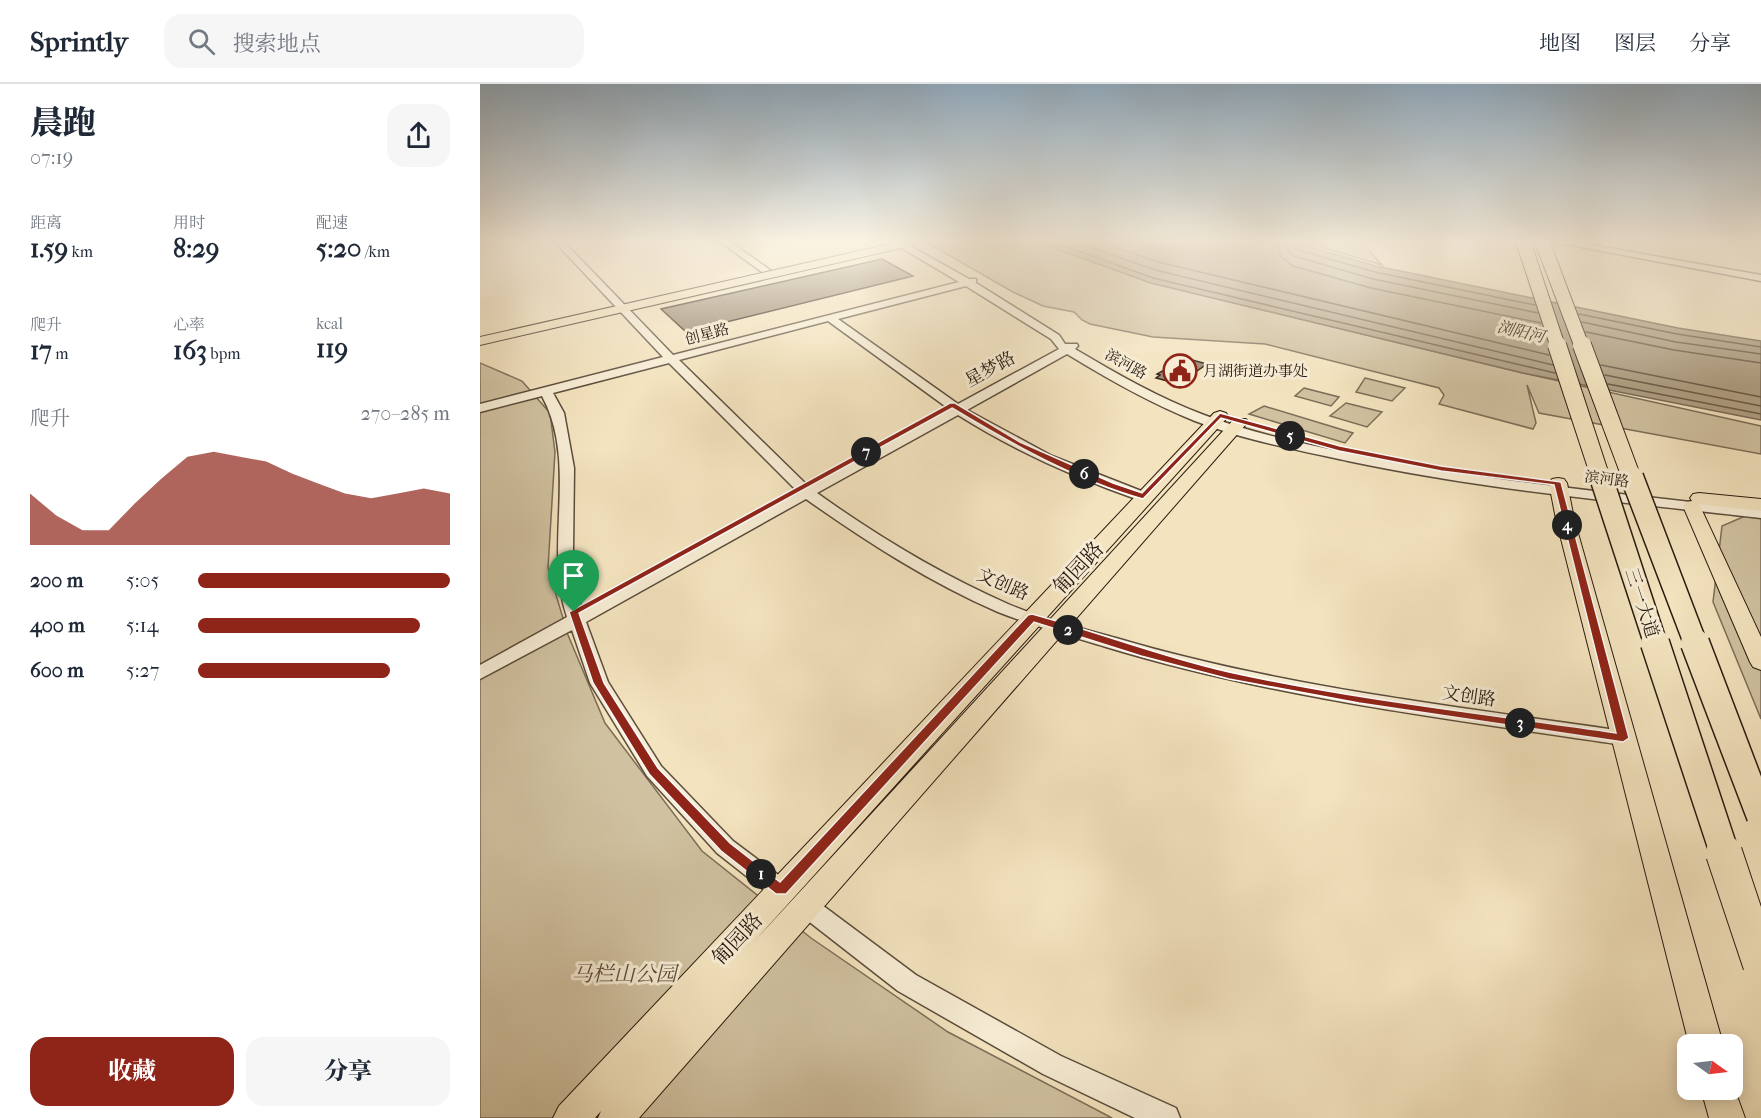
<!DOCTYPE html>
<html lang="zh">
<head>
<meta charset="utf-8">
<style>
	body { margin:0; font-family:"IM FELL French Canon","Noto Serif SC",serif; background:#f6f6f7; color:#1f2937; height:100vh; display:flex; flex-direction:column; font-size:22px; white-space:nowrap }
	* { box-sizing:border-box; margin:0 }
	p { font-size:20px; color:#747a83 }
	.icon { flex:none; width:33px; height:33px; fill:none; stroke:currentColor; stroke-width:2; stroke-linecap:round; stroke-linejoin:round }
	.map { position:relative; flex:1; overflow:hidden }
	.panel { display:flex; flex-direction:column; background:#fff; width:480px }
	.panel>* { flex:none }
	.needle { width:39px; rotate:104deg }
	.fabs { position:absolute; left:1197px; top:950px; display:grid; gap:12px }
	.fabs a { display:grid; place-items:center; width:66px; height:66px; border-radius:12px; background:#fff; box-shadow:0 3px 15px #0003; font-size:30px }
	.pin { position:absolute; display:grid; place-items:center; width:51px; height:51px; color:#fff; margin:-62px -26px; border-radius:50% 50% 50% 0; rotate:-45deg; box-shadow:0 0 6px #0007 }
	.pin .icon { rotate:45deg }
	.km { position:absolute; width:30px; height:30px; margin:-15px; border-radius:50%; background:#222; color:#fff; font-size:16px; line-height:30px; text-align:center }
	.round { display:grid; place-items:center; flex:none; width:63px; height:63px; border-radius:18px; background:#f6f6f7 }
	.headline { display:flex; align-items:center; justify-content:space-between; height:102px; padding:0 30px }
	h1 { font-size:33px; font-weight:800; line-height:45px }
	.figures { display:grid; grid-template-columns:repeat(3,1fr); gap:9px; height:102px; padding:6px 30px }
	.figures div { display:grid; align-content:center }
	.figures b { font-size:26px; font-weight:800 }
	.figures small { font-size:16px; font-weight:400 }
	.figures p { font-size:16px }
	.chart { height:168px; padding:12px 30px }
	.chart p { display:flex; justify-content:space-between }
	.chart svg { width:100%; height:108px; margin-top:6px; fill:#8f2418; opacity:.7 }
	.cta { display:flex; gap:12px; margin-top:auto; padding:12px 30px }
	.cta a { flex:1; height:69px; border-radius:18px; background:#8f2418; color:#fff; font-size:24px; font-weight:800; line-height:69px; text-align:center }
	.cta a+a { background:#f6f6f7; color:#1f2937 }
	ul { padding:0 30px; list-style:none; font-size:20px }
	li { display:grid; grid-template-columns:96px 72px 1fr; align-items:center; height:45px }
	li i { height:15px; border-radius:8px; background:#8f2418 }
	header { display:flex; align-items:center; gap:36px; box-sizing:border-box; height:84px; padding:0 30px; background:#fff; border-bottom:2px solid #e0e1e3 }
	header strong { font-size:28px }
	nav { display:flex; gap:33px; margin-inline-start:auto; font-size:21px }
	.search { width:420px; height:54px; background:#f6f6f7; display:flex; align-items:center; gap:15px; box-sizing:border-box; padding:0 21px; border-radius:18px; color:#747a83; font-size:22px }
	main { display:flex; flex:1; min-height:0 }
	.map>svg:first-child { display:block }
	.green { fill:#d0c1a0; stroke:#7c6d58; stroke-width:1.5 }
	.water { fill:#ae9e82; stroke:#786954; stroke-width:1.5 }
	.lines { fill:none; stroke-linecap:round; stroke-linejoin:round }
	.shore { stroke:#6b5c48; stroke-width:1.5 }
	.building { fill:#92826a; stroke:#28190f; stroke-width:1.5 }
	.minor-casing { stroke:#5b4c3b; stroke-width:3 }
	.major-casing { stroke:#28190f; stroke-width:2 }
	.minor { fill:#f7edd5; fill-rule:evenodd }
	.major { fill:#f3e3be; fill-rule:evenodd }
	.highway-bridge-far4-casing { stroke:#28190f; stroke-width:16; stroke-linecap:butt }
	.highway-bridge-far3-casing { stroke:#28190f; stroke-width:20; stroke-linecap:butt }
	.highway-bridge-far2-casing { stroke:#28190f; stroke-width:25; stroke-linecap:butt }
	.highway-bridge-far1-casing { stroke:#28190f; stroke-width:31; stroke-linecap:butt }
	.highway-bridge-casing { stroke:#28190f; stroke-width:38; stroke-linecap:butt }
	.highway-bridge-far4 { stroke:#f3e3be; stroke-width:14 }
	.highway-bridge-far3 { stroke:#f3e3be; stroke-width:18 }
	.highway-bridge-far2 { stroke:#f3e3be; stroke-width:22 }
	.highway-bridge-far1 { stroke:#f3e3be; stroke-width:28 }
	.highway-bridge { stroke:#f3e3be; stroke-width:36 }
	.route { fill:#8f2418; stroke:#fff; stroke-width:1.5; fill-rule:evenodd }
	.labels { text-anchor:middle; stroke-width:6; stroke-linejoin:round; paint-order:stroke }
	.far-street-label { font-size:15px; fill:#28190f; stroke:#f7edd5 }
	.far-poi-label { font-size:15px; fill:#28190f; stroke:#f7edd5; text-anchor:start }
	.far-water-label { font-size:16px; font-style:italic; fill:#5e4e3d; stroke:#f7edd5 }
	.street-label { font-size:18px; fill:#28190f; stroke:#f7edd5 }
	.near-street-label { font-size:21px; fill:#28190f; stroke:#f7edd5 }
	.near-park-label { font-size:21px; font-style:italic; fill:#5a4b3a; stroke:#f7edd5 }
</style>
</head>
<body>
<header>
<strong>Sprintly</strong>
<div class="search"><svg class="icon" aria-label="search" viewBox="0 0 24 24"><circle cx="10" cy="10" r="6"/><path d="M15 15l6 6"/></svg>搜索地点</div>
<nav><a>地图</a><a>图层</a><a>分享</a></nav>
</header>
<main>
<section class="panel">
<div class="headline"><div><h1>晨跑</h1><p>07:19</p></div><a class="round"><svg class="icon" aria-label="share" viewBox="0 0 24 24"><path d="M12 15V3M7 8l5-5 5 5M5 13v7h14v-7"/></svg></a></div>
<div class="figures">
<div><p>距离</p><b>1.59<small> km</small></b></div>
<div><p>用时</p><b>8:29</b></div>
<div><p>配速</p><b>5:20<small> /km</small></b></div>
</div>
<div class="figures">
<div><p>爬升</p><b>17<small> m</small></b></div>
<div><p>心率</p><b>163<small> bpm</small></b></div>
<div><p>kcal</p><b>119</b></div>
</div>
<div class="chart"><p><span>爬升</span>270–285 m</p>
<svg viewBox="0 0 160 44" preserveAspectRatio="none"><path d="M0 44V23L10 32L20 38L30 38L40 27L50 17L60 8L70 6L80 8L90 10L100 15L110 19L120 23L130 25L140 23L150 21L160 23V44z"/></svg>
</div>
<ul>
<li><b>200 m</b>5:05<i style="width:100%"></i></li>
<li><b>400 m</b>5:14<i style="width:88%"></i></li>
<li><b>600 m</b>5:27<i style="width:76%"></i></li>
</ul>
<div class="cta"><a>收藏</a><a>分享</a></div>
</section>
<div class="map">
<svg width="1281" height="1034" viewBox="0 0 1281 1034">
	<rect width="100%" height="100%" fill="#f3e3be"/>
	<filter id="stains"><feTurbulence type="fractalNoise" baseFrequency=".00333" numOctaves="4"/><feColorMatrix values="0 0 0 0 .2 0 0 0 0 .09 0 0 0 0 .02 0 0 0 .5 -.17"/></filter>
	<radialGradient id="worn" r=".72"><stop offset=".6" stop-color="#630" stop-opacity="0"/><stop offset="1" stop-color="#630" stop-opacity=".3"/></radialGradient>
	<!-- green -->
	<g class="green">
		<path d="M 444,157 L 555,157 L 671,199 L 1043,289 L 1281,342 L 1281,370 L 1059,329 L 1047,301 L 1056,339 L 1053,345 L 959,320 L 964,311 L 959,304 L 785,260 L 673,253 L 610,240 L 602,236 L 594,228 L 563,222 L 533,208 Z"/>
		<path d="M 820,157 L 889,157 L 884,161 L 902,181 Z"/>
		<path d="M 0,279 L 42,297 L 70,329 L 75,368 L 68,484 L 88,551 L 125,639 L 222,767 L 331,854 L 468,948 L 632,1034 L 0,1034 Z"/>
		<path d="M 885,294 L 925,304 L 912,317 L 876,308 Z"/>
		<path d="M 824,304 L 859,313 L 851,322 L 815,312 Z"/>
		<path d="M 866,319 L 902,328 L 887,343 L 850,332 Z"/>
		<path d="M 784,322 L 873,349 L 865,359 L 769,330 Z"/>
		<path d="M 1272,429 L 1281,430 L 1281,635 L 1233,518 L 1242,442 Z"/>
	</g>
	<!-- water -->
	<path class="water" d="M 555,157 L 810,157 L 896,182 L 1198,244 L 1281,257 L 1281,336 L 1043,289 L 671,199 Z"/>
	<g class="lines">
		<!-- shore -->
		<g class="shore">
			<path d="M 571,157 L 673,194 L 1075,289"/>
			<path d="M 592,157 L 675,186 L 1073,281"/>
			<path d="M 619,157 L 678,178 L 1069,271"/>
			<path d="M 796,157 L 801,173 L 813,182 L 891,204 L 1061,239"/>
			<path d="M 805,157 L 807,166 L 814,172 L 893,195 L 1058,229"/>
			<path d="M 813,157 L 814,163 L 818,166 L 895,188 L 1055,221"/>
			<path d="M 1099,230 L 1197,250 L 1281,263"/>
			<path d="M 1102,238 L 1196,258 L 1281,270"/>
			<path d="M 1106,248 L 1194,266 L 1281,279"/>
			<path d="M 1121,281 L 1281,313"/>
			<path d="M 1125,291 L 1281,322"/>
			<path d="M 1128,300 L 1281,330"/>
		</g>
	</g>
	<!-- building -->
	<g class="building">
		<path d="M 402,175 L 433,192 L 206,248 L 181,225 Z"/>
		<path d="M 705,274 L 727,280 L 698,300 L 676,294 L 680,291 L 677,290 Z"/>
	</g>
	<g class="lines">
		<!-- minor casing -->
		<g class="minor-casing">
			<g id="minor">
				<path d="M 74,157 L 83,157 L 193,271 L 479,198 L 410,157 L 421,157 L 489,195 L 496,195 L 496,199 L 579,251 L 585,260 L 597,260 L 598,262 L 595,265 C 637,290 679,314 724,331 C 772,349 823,360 873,370 C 1007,398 1145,410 1281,426 L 1281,434 C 1143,418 1005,406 868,377 C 817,366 764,356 715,337 C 670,319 628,295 587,270 L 487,326 L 572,372 L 669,410 L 671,413 L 669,416 L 659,416 C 596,394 535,367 478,331 L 337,409 C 397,452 460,490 528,520 C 563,535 600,544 636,554 C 801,603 973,622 1143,647 L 1150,649 L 1153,654 L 1150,659 L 1143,661 C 969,635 794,614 626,563 C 590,552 553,542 518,528 C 449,498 387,458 326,415 L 106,538 L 128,598 L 181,682 L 253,757 L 309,799 L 312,806 L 309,813 L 301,816 L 293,813 L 237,769 L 167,692 L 110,599 L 92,546 L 0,595 L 0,581 L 87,533 C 63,462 99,380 62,312 L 0,328 L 0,320 L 183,273 ZM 486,202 L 571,255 L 579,265 L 478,320 L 358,235 ZM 348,237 L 469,325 L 328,402 L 199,276 ZM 189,279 L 318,408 L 102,526 L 97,508 L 93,466 L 94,384 L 84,329 L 73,309 Z"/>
				<path d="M 239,157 L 249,157 L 290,186 L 282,188 Z"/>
				<path d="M 1069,157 L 1089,157 L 1281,191 L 1281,197 Z"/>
				<path d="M 326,812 L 334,815 L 436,891 L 581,972 L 696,1024 L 700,1034 L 655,1034 L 563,990 L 418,907 L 318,829 L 314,822 L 318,815 Z"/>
			</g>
		</g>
		<!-- major casing -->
		<g class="major-casing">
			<g id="major">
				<path d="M 423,157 L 436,159 L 430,162 L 0,261 L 0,253 Z"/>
				<path d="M 740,327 L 746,329 L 748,332 L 746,335 L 271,861 L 754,335 L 766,335 L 768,338 L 159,1034 L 118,1034 L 121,1027 L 115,1034 L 73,1034 L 79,1022 L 734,329 Z"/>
				<path d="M 1078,394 L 1084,395 L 1087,399 L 1094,435 L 1243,960 L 1209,960 L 1076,435 L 1069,399 L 1072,395 Z"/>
				<path d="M 1219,409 L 1281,415 L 1281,427 L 1219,420 L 1281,553 L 1281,586 L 1273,583 L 1270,578 L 1203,422 L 1206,418 L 1212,417 L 1210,414 L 1213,410 Z"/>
				<path d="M 1252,998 L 1265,1034 L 1229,1034 L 1221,1005 L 1252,1005 Z"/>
			</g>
		</g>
		<!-- minor -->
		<use href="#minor" class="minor"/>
		<!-- major -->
		<use href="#major" class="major"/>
		<!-- highway-bridge-far4 casing -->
		<g class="highway-bridge-far4-casing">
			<g id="highway-bridge-far4">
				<path d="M 1043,157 L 1078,263"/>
				<path d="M 1062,157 L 1102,263"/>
			</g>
		</g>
		<!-- highway-bridge-far3 casing -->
		<g class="highway-bridge-far3-casing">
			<g id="highway-bridge-far3">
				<path d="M 1077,261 L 1121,395"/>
				<path d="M 1102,261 L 1152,395"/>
			</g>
		</g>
		<!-- highway-bridge-far2 casing -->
		<g class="highway-bridge-far2-casing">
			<g id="highway-bridge-far2">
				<path d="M 1121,393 L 1176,561"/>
				<path d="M 1152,393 L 1216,561"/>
			</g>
		</g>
		<!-- highway-bridge-far1 casing -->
		<g class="highway-bridge-far1-casing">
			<g id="highway-bridge-far1">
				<path d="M 1175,559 L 1245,771"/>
				<path d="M 1215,559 L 1281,732"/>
			</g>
		</g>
		<!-- highway-bridge casing -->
		<g class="highway-bridge-casing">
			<path id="highway-bridge" d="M 1244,769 L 1281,880"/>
		</g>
		<!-- highway-bridge-far4 -->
		<use href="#highway-bridge-far4" class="highway-bridge-far4"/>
		<!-- highway-bridge-far3 -->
		<use href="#highway-bridge-far3" class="highway-bridge-far3"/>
		<!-- highway-bridge-far2 -->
		<use href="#highway-bridge-far2" class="highway-bridge-far2"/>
		<!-- highway-bridge-far1 -->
		<use href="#highway-bridge-far1" class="highway-bridge-far1"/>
		<!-- highway-bridge -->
		<use href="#highway-bridge" class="highway-bridge"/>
	</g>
	<!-- sky -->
	<linearGradient id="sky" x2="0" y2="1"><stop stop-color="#91abbf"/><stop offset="0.52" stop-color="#faf2e2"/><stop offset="1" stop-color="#faf2e2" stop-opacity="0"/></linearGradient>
	<rect width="1281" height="302" fill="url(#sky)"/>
	<!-- route -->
	<path class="route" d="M 470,319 L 475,319 L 540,358 L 633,399 L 662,409 L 740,329 L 860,362 L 961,382 L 1081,398 L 1149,654 L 1143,658 L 879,619 L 749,595 L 661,572 L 554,538 L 306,810 L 296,810 L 241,767 L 169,690 L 113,599 L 89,528 ZM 472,324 C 532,360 596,396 663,415 L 741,334 L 859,367 L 961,387 L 1074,401 L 1136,649 C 1007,630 876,616 749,588 C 682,573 618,548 552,530 L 548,531 L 300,798 L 250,759 L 178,684 L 124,599 L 99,529 Z"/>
	<!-- icons -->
	<defs>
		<g id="civic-ring" transform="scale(1.725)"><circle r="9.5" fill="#f7edd5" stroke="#8f2418" stroke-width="1.5"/><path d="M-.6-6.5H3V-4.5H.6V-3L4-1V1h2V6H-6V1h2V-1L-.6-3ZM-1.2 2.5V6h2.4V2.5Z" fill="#8f2418"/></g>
	</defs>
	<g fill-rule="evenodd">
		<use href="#civic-ring" x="700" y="287"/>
	</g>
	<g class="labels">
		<!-- far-street labels -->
		<g class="far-street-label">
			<text transform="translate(227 250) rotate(-15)" y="5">创星路</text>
			<text transform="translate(646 280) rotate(29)" y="5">滨河路</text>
			<text transform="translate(1127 395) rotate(7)" y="5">滨河路</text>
		</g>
		<!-- far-poi labels -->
		<g class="far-poi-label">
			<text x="723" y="292">月湖街道办事处</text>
		</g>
		<!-- far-water labels -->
		<g class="far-water-label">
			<text transform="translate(1041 247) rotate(13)" y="6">浏阳河</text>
		</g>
		<!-- street labels -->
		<g class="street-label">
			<text transform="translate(510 285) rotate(-29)" y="6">星梦路</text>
			<text transform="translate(523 500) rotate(23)" y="6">文创路</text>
			<text transform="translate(1162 519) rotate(72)" y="6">三一大道</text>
			<text transform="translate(989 612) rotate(8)" y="6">文创路</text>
		</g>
		<!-- near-street labels -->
		<g class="near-street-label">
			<text transform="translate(598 484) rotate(-47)" y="7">匍园路</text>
			<text transform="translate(257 855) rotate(-47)" y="7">匍园路</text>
		</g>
		<!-- near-park labels -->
		<g class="near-park-label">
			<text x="144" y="897">马栏山公园</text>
		</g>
	</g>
	<rect width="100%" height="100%" filter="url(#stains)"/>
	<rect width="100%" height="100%" fill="url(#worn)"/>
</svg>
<div class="fabs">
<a><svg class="needle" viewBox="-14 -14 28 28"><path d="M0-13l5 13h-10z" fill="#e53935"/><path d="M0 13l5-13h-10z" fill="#747a83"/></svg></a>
</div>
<div class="pin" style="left:94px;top:528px;background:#1e9e55"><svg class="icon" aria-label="arrive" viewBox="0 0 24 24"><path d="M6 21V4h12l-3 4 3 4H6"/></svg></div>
<b class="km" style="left:281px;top:790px">1</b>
<b class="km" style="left:588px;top:546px">2</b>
<b class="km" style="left:1040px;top:639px">3</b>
<b class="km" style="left:1087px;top:441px">4</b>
<b class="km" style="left:810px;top:352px">5</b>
<b class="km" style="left:604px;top:390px">6</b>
<b class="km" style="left:386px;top:368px">7</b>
</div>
</main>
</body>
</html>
